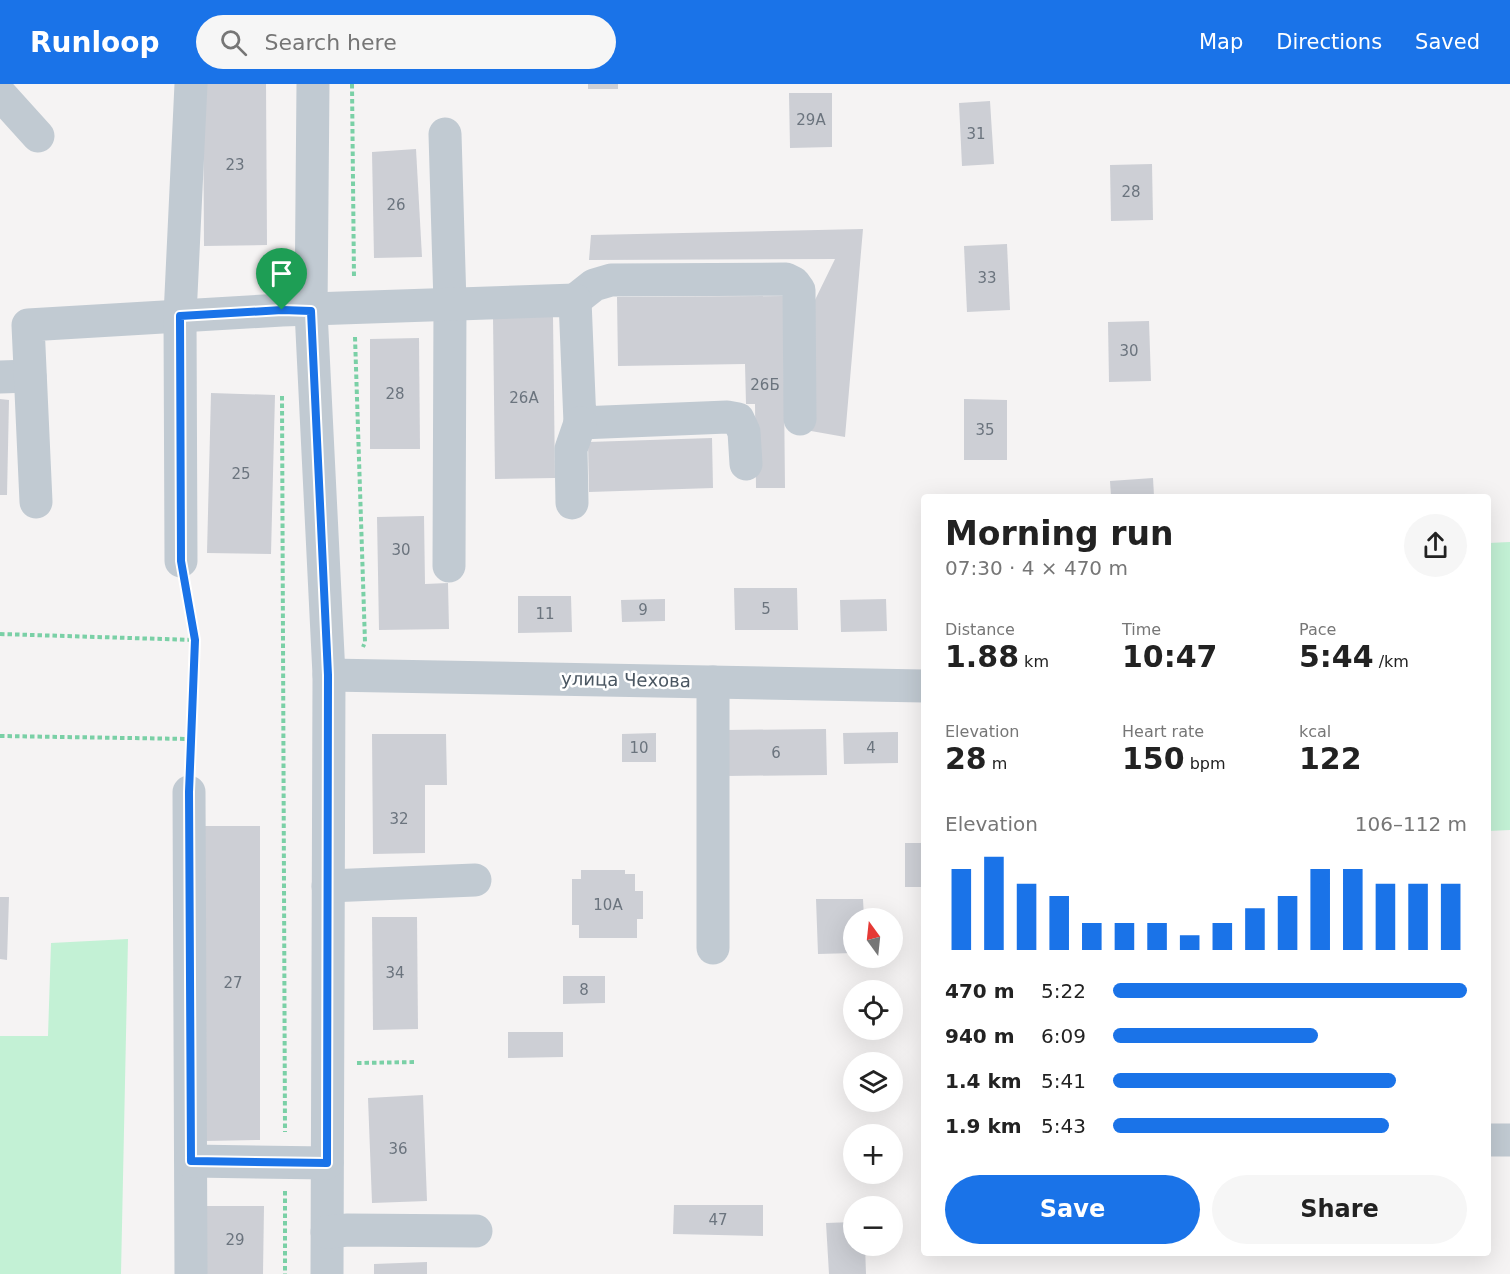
<!DOCTYPE html>
<html lang="en">
<head>
<meta charset="utf-8">
<style>
	body { margin:0; font-family:"DejaVu Sans",sans-serif; background:#f6f6f6; color:#222; height:100vh; display:flex; flex-direction:column; font-size:22px; white-space:nowrap }
	* { box-sizing:border-box; margin:0 }
	p { font-size:20px; color:#767676 }
	.icon { flex:none; width:33px; height:33px; fill:none; stroke:currentColor; stroke-width:2; stroke-linecap:round; stroke-linejoin:round }
	.map { position:relative; flex:1; overflow:hidden }
	.panel { position:absolute; left:921px; top:410px; width:570px; height:762px; display:flex; flex-direction:column; background:#fff; border-radius:6px; box-shadow:0 6px 24px #0002 }
	.panel>* { flex:none }
	.needle { width:39px; rotate:345deg }
	.fabs { position:absolute; left:843px; top:824px; display:grid; gap:12px }
	.fabs a { display:grid; place-items:center; width:60px; height:60px; border-radius:50%; background:#fff; box-shadow:0 6px 24px #0002; font-size:30px }
	.pin { position:absolute; display:grid; place-items:center; width:51px; height:51px; color:#fff; margin:-62px -26px; border-radius:50% 50% 50% 0; rotate:-45deg; box-shadow:0 0 6px #0007 }
	.pin .icon { rotate:45deg }
	.round { display:grid; place-items:center; flex:none; width:63px; height:63px; border-radius:32px; background:#f6f6f6 }
	.headline { display:flex; align-items:center; justify-content:space-between; height:102px; padding:0 24px }
	h1 { font-size:33px; font-weight:700; line-height:45px }
	.stats { display:grid; grid-template-columns:repeat(3,1fr); gap:9px; height:102px; padding:6px 24px }
	.stats div { display:grid; align-content:center }
	.stats b { font-size:30px; font-weight:700 }
	.stats small { font-size:16px; font-weight:400 }
	.stats p { font-size:16px }
	.chart { height:168px; padding:12px 24px }
	.chart p { display:flex; justify-content:space-between }
	.chart svg { width:100%; height:108px; margin-top:6px; stroke:#1a73e8; stroke-width:6 }
	.cta { display:flex; gap:12px; margin-top:auto; padding:12px 24px }
	.cta a { flex:1; height:69px; border-radius:36px; background:#1a73e8; color:#fff; font-size:24px; font-weight:700; line-height:69px; text-align:center }
	.cta a+a { background:#f6f6f6; color:#222 }
	ul { padding:0 24px; list-style:none; font-size:20px }
	li { display:grid; grid-template-columns:96px 72px 1fr; align-items:center; height:45px }
	li i { height:15px; border-radius:8px; background:#1a73e8 }
	header { display:flex; align-items:center; gap:36px; box-sizing:border-box; height:84px; padding:0 30px; background:#1a73e8; color:#fff }
	header strong { font-size:28px }
	nav { display:flex; gap:33px; margin-inline-start:auto; font-size:21px }
	.search { width:420px; height:54px; background:#f6f6f6; display:flex; align-items:center; gap:15px; box-sizing:border-box; padding:0 21px; border-radius:33px; color:#767676; font-size:22px }
	.map>svg:first-child { display:block }
	.green { fill:#c3f1d5 }
	.building { fill:#cdcfd5 }
	.lines { fill:none; stroke-linecap:round; stroke-linejoin:round }
	.path { stroke:#7ad0a6; stroke-width:4; stroke-dasharray:4.5 3; stroke-linecap:butt }
	.minor { stroke:#c1cad2; stroke-width:33 }
	.route-casing { stroke:#fff; stroke-width:12 }
	.route { stroke:#1a73e8; stroke-width:8 }
	.labels { text-anchor:middle; stroke-width:5; stroke-linejoin:round; paint-order:stroke }
	.number-label { font-size:15px; fill:#6b747e }
	.street-label { font-size:18px; fill:#4a5661; stroke:#fff }
</style>
</head>
<body>
<header>
<strong>Runloop</strong>
<div class="search"><svg class="icon" aria-label="search" viewBox="0 0 24 24"><circle cx="10" cy="10" r="6"/><path d="M15 15l6 6"/></svg>Search here</div>
<nav><a>Map</a><a>Directions</a><a>Saved</a></nav>
</header>
<div class="map">
<svg width="1510" height="1190" viewBox="0 0 1510 1190">
	<rect width="100%" height="100%" fill="#f5f3f3"/>
	<!-- green -->
	<g class="green">
		<path d="M 1510,458 L 1510,746 L 1488,747 L 1488,459 Z"/>
		<path d="M 128,855 L 121,1190 L 0,1190 L 0,952 L 48,952 L 51,859 Z"/>
	</g>
	<!-- building -->
	<g class="building">
		<path d="M 203,0 L 266,0 L 267,161 L 204,162 Z"/>
		<rect x="588" y="0" width="30" height="5"/>
		<path d="M 789,9 L 832,9 L 832,63 L 790,64 Z"/>
		<path d="M 990,17 L 994,80 L 962,82 L 959,19 Z"/>
		<path d="M 416,65 L 422,173 L 374,174 L 372,68 Z"/>
		<path d="M 1152,80 L 1153,136 L 1111,137 L 1110,81 Z"/>
		<path d="M 863,145 L 845,353 L 811,347 L 814,218 L 835,175 L 589,176 L 591,151 Z"/>
		<path d="M 1007,160 L 1010,226 L 967,228 L 964,162 Z"/>
		<path d="M 783,212 L 785,404 L 756,404 L 755,320 L 746,320 L 745,280 L 618,282 L 617,213 Z"/>
		<path d="M 493,233 L 553,233 L 555,394 L 495,395 Z"/>
		<path d="M 1149,237 L 1151,297 L 1109,298 L 1108,238 Z"/>
		<path d="M 419,254 L 420,365 L 370,365 L 370,255 Z"/>
		<path d="M 211,309 L 275,311 L 271,470 L 207,469 Z"/>
		<path d="M 0,315 L 9,316 L 7,411 L 0,411 Z"/>
		<path d="M 964,315 L 1007,316 L 1007,376 L 964,376 Z"/>
		<path d="M 712,354 L 713,404 L 589,408 L 588,358 Z"/>
		<path d="M 1153,394 L 1154,412 L 1111,412 L 1110,397 Z"/>
		<path d="M 424,432 L 425,500 L 448,499 L 449,545 L 379,546 L 377,433 Z"/>
		<path d="M 734,504 L 797,504 L 798,546 L 735,546 Z"/>
		<path d="M 518,512 L 571,512 L 572,548 L 518,549 Z"/>
		<path d="M 665,515 L 665,537 L 622,538 L 621,516 Z"/>
		<path d="M 886,515 L 887,547 L 841,548 L 840,516 Z"/>
		<path d="M 826,645 L 827,691 L 725,692 L 725,646 Z"/>
		<path d="M 898,648 L 898,679 L 844,680 L 843,649 Z"/>
		<path d="M 656,649 L 656,678 L 622,678 L 622,650 Z"/>
		<path d="M 372,650 L 446,650 L 447,701 L 425,701 L 425,769 L 373,770 Z"/>
		<path d="M 205,742 L 260,742 L 260,1056 L 205,1057 Z"/>
		<rect x="905" y="759" width="19" height="44"/>
		<path d="M 581,786 L 625,786 L 625,790 L 635,790 L 635,807 L 643,807 L 643,835 L 637,835 L 637,854 L 579,854 L 579,841 L 572,841 L 572,795 L 581,795 Z"/>
		<path d="M 0,813 L 9,813 L 7,876 L 0,875 Z"/>
		<path d="M 816,815 L 863,815 L 864,834 L 854,834 L 854,869 L 818,870 Z"/>
		<path d="M 372,833 L 417,833 L 418,945 L 373,946 Z"/>
		<path d="M 563,892 L 605,892 L 605,919 L 563,920 Z"/>
		<path d="M 508,948 L 563,948 L 563,973 L 508,974 Z"/>
		<path d="M 423,1011 L 427,1117 L 372,1119 L 368,1014 Z"/>
		<path d="M 674,1121 L 763,1121 L 763,1152 L 673,1150 Z"/>
		<path d="M 206,1122 L 264,1122 L 263,1190 L 206,1190 Z"/>
		<path d="M 854,1138 L 854,1161 L 865,1161 L 866,1190 L 829,1190 L 826,1139 Z"/>
		<path d="M 427,1178 L 427,1190 L 374,1190 L 374,1180 Z"/>
	</g>
	<g class="lines">
		<!-- path -->
		<g class="path">
			<path d="M 352,0 L 354,194"/>
			<path d="M 355,253 L 365,558 L 363,563"/>
			<path d="M 282,312 L 285,1048"/>
			<path d="M 186,507 L 195,556 L 190,678"/>
			<path d="M 0,550 L 195,556"/>
			<path d="M 0,652 L 191,655"/>
			<path d="M 357,979 L 417,978"/>
			<path d="M 285,1107 L 285,1190"/>
		</g>
		<!-- minor -->
		<g class="minor">
			<path d="M 313,0 L 311,227 L 329,591 L 327,1190"/>
			<path d="M 0,10 L 38,52"/>
			<path d="M 445,50 L 450,220 L 449,482"/>
			<path d="M 575,216 L 594,201 L 611,196 L 786,195 L 794,199 L 799,206 L 800,335"/>
			<path d="M 0,293 L 30,292"/>
			<path d="M 36,418 L 28,241 L 282,226 L 575,216 L 580,339 L 727,333 L 738,335 L 744,348 L 746,380"/>
			<path d="M 572,419 L 571,365 L 580,339"/>
			<path d="M 181,477 L 180,232 L 191,0"/>
			<path d="M 329,591 L 924,602"/>
			<path d="M 713,598 L 713,864"/>
			<path d="M 189,708 L 191,1190"/>
			<path d="M 328,802 L 475,796"/>
			<path d="M 1488,1056 L 1510,1056"/>
			<path d="M 191,1077 L 327,1079"/>
			<path d="M 327,1148 L 348,1146 L 476,1147"/>
		</g>
	</g>
	<g class="lines">
		<!-- route casing -->
		<g class="route-casing">
			<path id="route" d="M 282,226 L 311,227 L 328,591 L 327,1079 L 191,1077 L 189,708 L 195,556 L 181,477 L 180,232 Z"/>
		</g>
		<!-- route -->
		<use href="#route" class="route"/>
	</g>
	<g class="labels">
		<!-- number labels -->
		<g class="number-label">
			<text x="811" y="41">29А</text>
			<text x="976" y="55">31</text>
			<text x="235" y="86">23</text>
			<text x="1131" y="113">28</text>
			<text x="396" y="126">26</text>
			<text x="987" y="199">33</text>
			<text x="1129" y="272">30</text>
			<text x="765" y="306">26Б</text>
			<text x="395" y="315">28</text>
			<text x="524" y="319">26А</text>
			<text x="985" y="351">35</text>
			<text x="241" y="395">25</text>
			<text x="401" y="471">30</text>
			<text x="766" y="530">5</text>
			<text x="643" y="531">9</text>
			<text x="545" y="535">11</text>
			<text x="639" y="669">10</text>
			<text x="871" y="669">4</text>
			<text x="776" y="674">6</text>
			<text x="399" y="740">32</text>
			<text x="608" y="826">10А</text>
			<text x="395" y="894">34</text>
			<text x="233" y="904">27</text>
			<text x="584" y="911">8</text>
			<text x="398" y="1070">36</text>
			<text x="718" y="1141">47</text>
			<text x="235" y="1161">29</text>
		</g>
		<!-- street labels -->
		<g class="street-label">
			<text transform="translate(626 596) rotate(1)" y="6">улица Чехова</text>
		</g>
	</g>
</svg>
<div class="fabs">
<a><svg class="needle" viewBox="-14 -14 28 28"><path d="M0-13l5 13h-10z" fill="#e53935"/><path d="M0 13l5-13h-10z" fill="#767676"/></svg></a>
<a><svg class="icon" aria-label="locate" viewBox="0 0 24 24"><circle cx="12" cy="12" r="6"/><path d="M12 2v4M12 18v4M2 12h4M18 12h4"/></svg></a>
<a><svg class="icon" aria-label="layers" viewBox="0 0 24 24"><path d="M12 4l9 5-9 5-9-5zM3 14l9 5 9-5"/></svg></a>
<a>+</a>
<a>−</a>
</div>
<div class="pin" style="left:282px;top:226px;background:#1e9e55"><svg class="icon" aria-label="arrive" viewBox="0 0 24 24"><path d="M6 21V4h12l-3 4 3 4H6"/></svg></div>
<section class="panel">
<div class="headline"><div><h1>Morning run</h1><p>07:30 · 4 × 470 m</p></div><a class="round"><svg class="icon" aria-label="share" viewBox="0 0 24 24"><path d="M12 15V3M7 8l5-5 5 5M5 13v7h14v-7"/></svg></a></div>
<div class="stats">
<div><p>Distance</p><b>1.88<small> km</small></b></div>
<div><p>Time</p><b>10:47</b></div>
<div><p>Pace</p><b>5:44<small> /km</small></b></div>
</div>
<div class="stats">
<div><p>Elevation</p><b>28<small> m</small></b></div>
<div><p>Heart rate</p><b>150<small> bpm</small></b></div>
<div><p>kcal</p><b>122</b></div>
</div>
<div class="chart"><p><span>Elevation</span>106–112 m</p>
<svg viewBox="0 0 160 44" preserveAspectRatio="none"><path d="M5 44V11M15 44V6M25 44V17M35 44V22M45 44V33M55 44V33M65 44V33M75 44V38M85 44V33M95 44V27M105 44V22M115 44V11M125 44V11M135 44V17M145 44V17M155 44V17"/></svg>
</div>
<ul>
<li><b>470 m</b>5:22<i style="width:100%"></i></li>
<li><b>940 m</b>6:09<i style="width:58%"></i></li>
<li><b>1.4 km</b>5:41<i style="width:80%"></i></li>
<li><b>1.9 km</b>5:43<i style="width:78%"></i></li>
</ul>
<div class="cta"><a>Save</a><a>Share</a></div>
</section>
</div>
</body>
</html>
